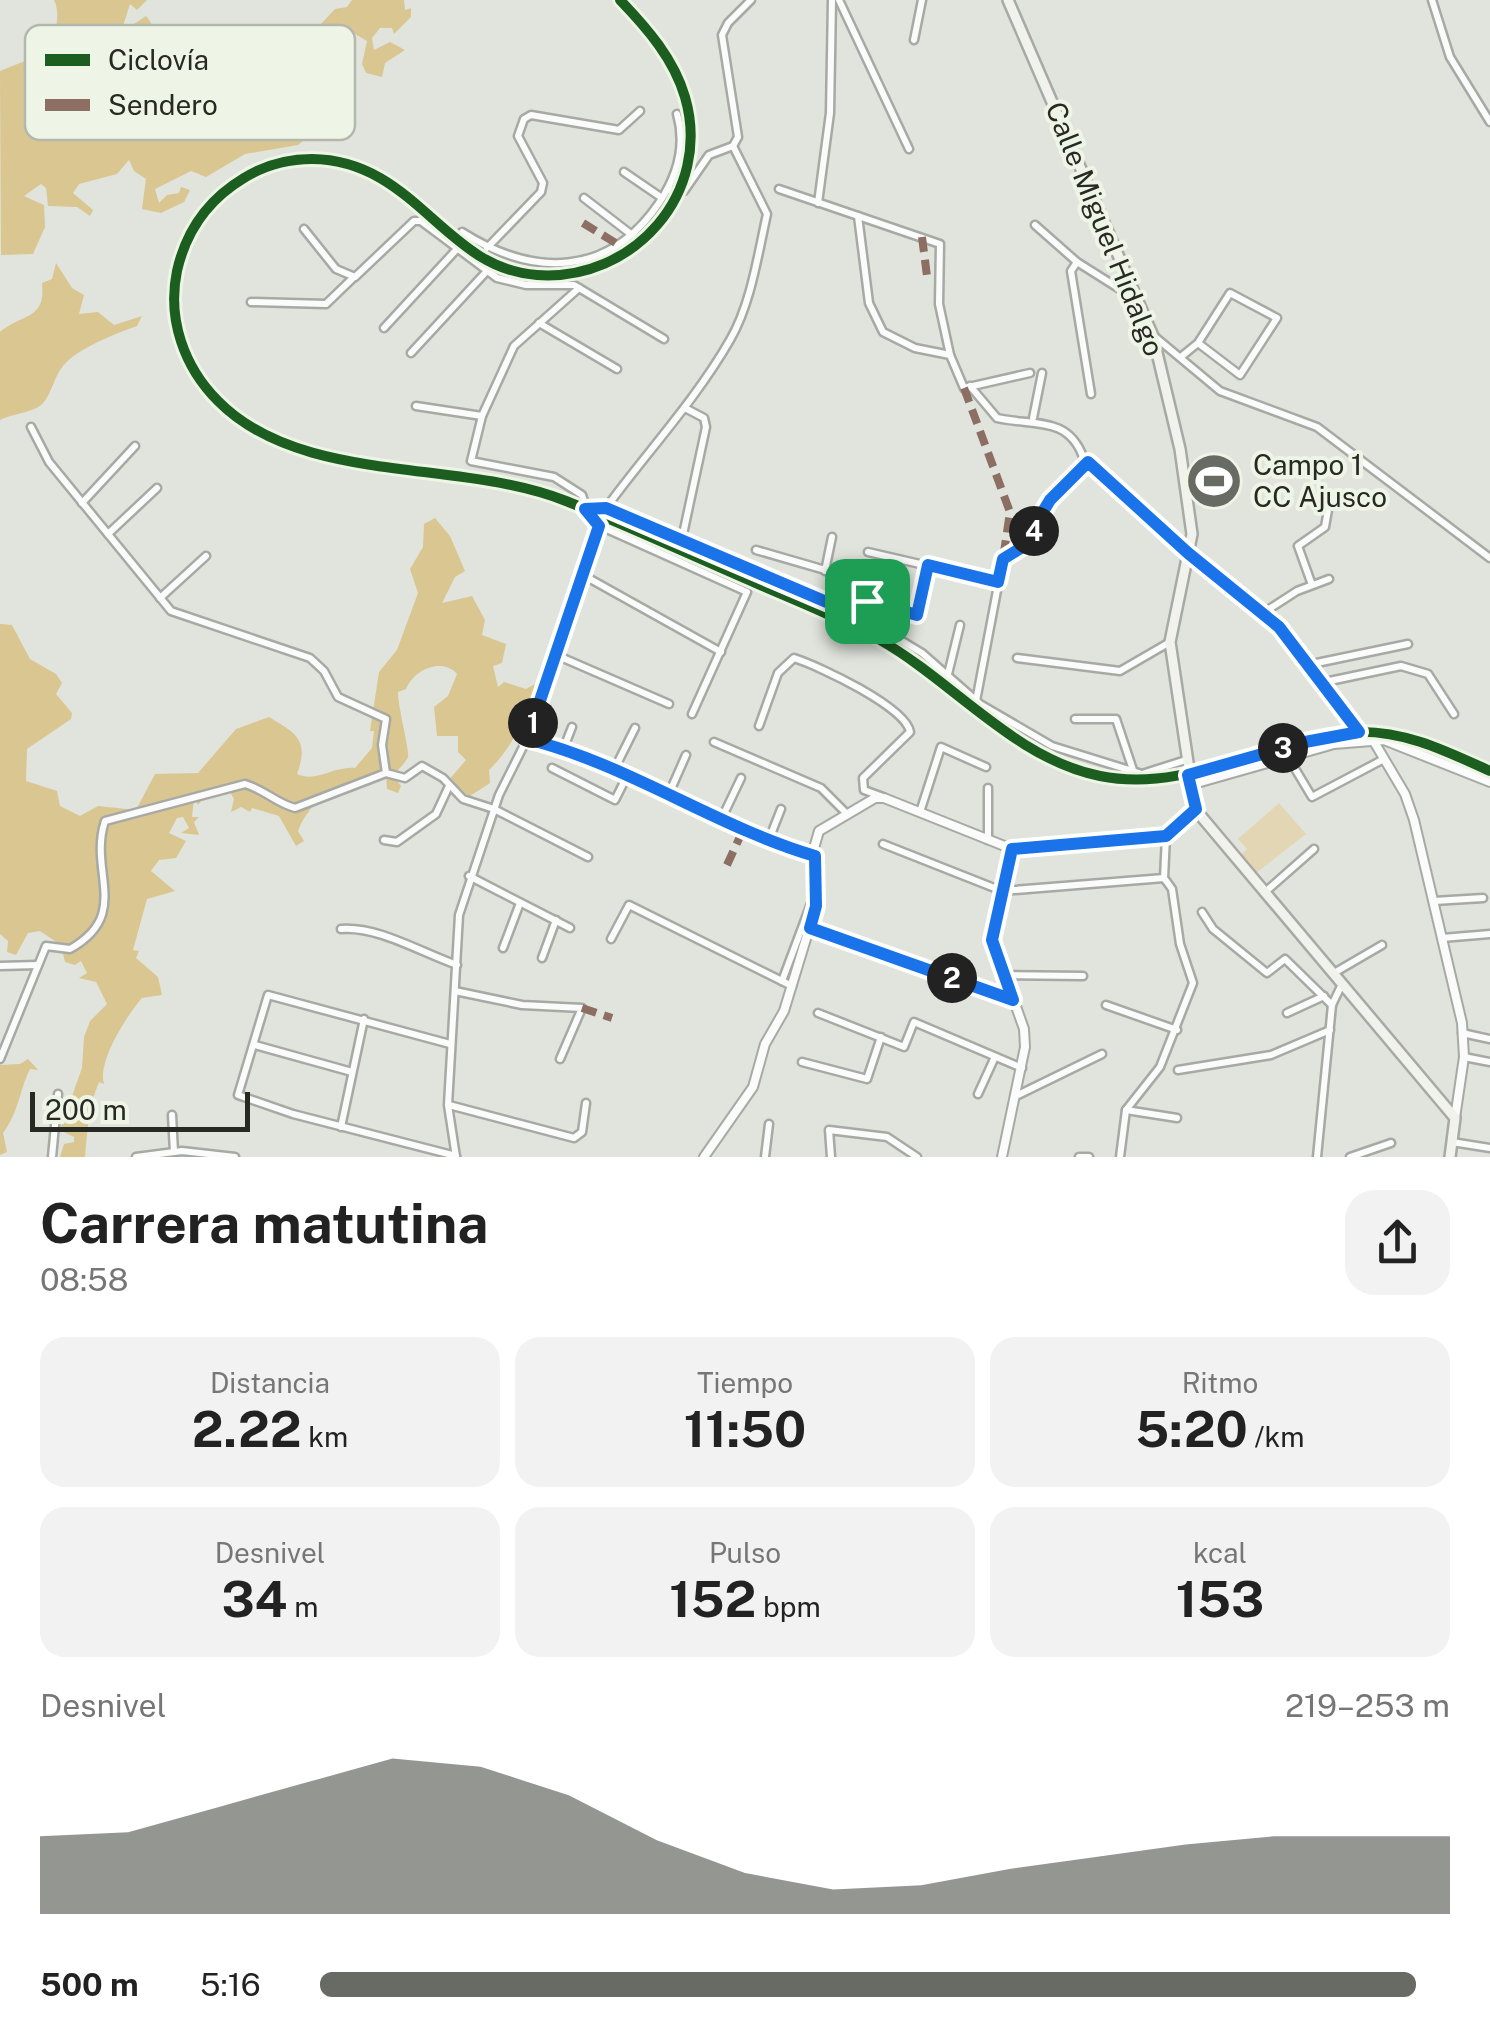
<!DOCTYPE html>
<html lang="es">
<head>
<meta charset="utf-8">
<style>
	body { margin:0; font-family:"Public Sans",sans-serif; background:#f2f2f2; color:#222; height:100vh; display:flex; flex-direction:column; font-size:38px; white-space:nowrap }
	* { box-sizing:border-box; margin:0 }
	p { font-size:32px; color:#767676 }
	.icon { flex:none; width:55px; height:55px; fill:none; stroke:currentColor; stroke-width:2; stroke-linecap:round; stroke-linejoin:round }
	.map { position:relative; height:1157px; overflow:hidden }
	.drawer { display:flex; flex-direction:column; background:#fff; flex:1 }
	.drawer>* { flex:none }
	.scale { position:absolute; left:30px; bottom:25px; width:220px; box-sizing:border-box; padding-left:10px; border:5px solid #272923; border-top:0; font-size:28px; line-height:35px; white-space:nowrap; color:#272923; -webkit-text-stroke:8px #eff5e6; paint-order:stroke }
	.pin { position:absolute; display:grid; place-items:center; width:85px; height:85px; color:#fff; margin:-42px; border-radius:20px; box-shadow:0 5px 15px #0006 }
	.km { position:absolute; width:50px; height:50px; margin:-25px; border-radius:50%; background:#222; color:#fff; font-size:28px; line-height:50px; text-align:center }
	.round { display:grid; place-items:center; flex:none; width:105px; height:105px; border-radius:30px; background:#f2f2f2 }
	.headline { display:flex; align-items:center; justify-content:space-between; height:170px; padding:0 40px }
	h1 { font-size:55px; font-weight:700; line-height:75px }
	.stats { display:grid; grid-template-columns:repeat(3,1fr); gap:15px; height:170px; padding:10px 40px }
	.stats div { display:grid; align-content:center; border-radius:25px; background:#f2f2f2; text-align:center }
	.stats b { font-size:50px; font-weight:700 }
	.stats small { font-size:28px; font-weight:400 }
	.stats p { font-size:28px }
	.chart { height:280px; padding:20px 40px }
	.chart p { display:flex; justify-content:space-between }
	.chart svg { width:100%; height:180px; margin-top:10px; fill:#686a64; opacity:.7 }
	ul { padding:0 40px; list-style:none; font-size:32px }
	li { display:grid; grid-template-columns:160px 120px 1fr; align-items:center; height:75px }
	li i { height:25px; border-radius:12px; background:#686a64 }
	.map>svg:first-child { display:block }
	.green { fill:#e3d6b4 }
	.forest { fill:#dac690 }
	.lines { fill:none; stroke-linecap:round; stroke-linejoin:round }
	.minor-casing { stroke:#a7aaa4; stroke-width:11 }
	.tertiary-casing { stroke:#a7aaa4; stroke-width:12 }
	.secondary-casing { stroke:#a7aaa4; stroke-width:14 }
	.minor { stroke:#fafbfa; stroke-width:6 }
	.tertiary { stroke:#fafbfa; stroke-width:8 }
	.secondary { stroke:#f1f2ec; stroke-width:9 }
	.quiet { stroke:#8d6e63; stroke-width:8; stroke-dasharray:15 8; stroke-linecap:butt }
	.cycleway-casing { stroke:#eff5e6; stroke-width:16 }
	.cycleway { stroke:#1b5e20; stroke-width:10 }
	.route-casing { stroke:#fff; stroke-width:20 }
	.route { stroke:#1a73e8; stroke-width:12 }
	.labels { text-anchor:middle; stroke-width:8; stroke-linejoin:round; paint-order:stroke }
	.street-label { font-size:28px; fill:#272923; stroke:#eff5e6 }
	.poi-label { font-size:28px; fill:#272923; stroke:#eff5e6; text-anchor:start }
	.key { fill:#eff5e6; stroke:#b3b8ac; stroke-width:2.5 }
	.key-label { font-size:28px; fill:#272923 }
</style>
</head>
<body>
<div class="map">
<svg width="1490" height="1157" viewBox="0 0 1490 1157">
	<rect width="100%" height="100%" fill="#e0e4dc"/>
	<!-- green -->
	<path class="green" d="M 1279,803 L 1306,834 L 1255,874 L 1240,856 L 1247,849 L 1238,839 Z"/>
	<!-- forest -->
	<g class="forest">
		<path d="M 54,0 L 147,0 L 137,10 L 130,4 L 123,26 L 128,28 L 146,16 C 155,25 160,48 154,60 L 175,65 L 194,59 L 198,49 L 190,48 C 213,36 228,48 250,38 L 272,52 L 279,85 L 263,80 L 255,63 L 237,57 L 233,74 L 214,76 L 208,82 L 212,97 L 236,110 L 240,99 L 252,97 L 253,110 L 275,111 L 297,100 L 295,119 L 308,137 L 298,145 L 245,154 L 206,177 L 191,171 L 155,189 L 159,203 L 167,195 L 179,193 L 181,187 L 190,190 L 184,202 L 161,213 L 142,209 L 146,179 L 134,171 L 129,160 L 117,174 L 79,184 L 73,193 L 93,210 L 90,216 L 77,207 L 48,206 L 46,188 L 41,184 L 24,196 L 44,205 L 45,227 L 33,254 L 1,255 L 0,71 L 30,59 L 36,42 L 57,50 C 52,32 62,16 54,0 Z"/>
		<path d="M 352,0 L 404,0 L 405,10 L 411,8 L 411,17 L 394,34 L 392,28 L 380,28 L 372,38 L 374,50 L 390,42 L 405,50 L 385,63 L 382,77 L 366,73 L 362,64 L 367,41 L 345,28 L 318,46 L 307,39 L 335,9 L 347,7 Z"/>
		<path d="M 56,263 L 72,288 L 84,295 L 79,314 L 98,312 L 114,325 L 142,316 L 137,326 C 117,333 76,349 63,366 C 54,377 52,392 44,402 C 35,413 13,413 0,420 L 0,332 C 23,313 46,320 42,283 L 52,279 Z"/>
		<path d="M 435,518 L 450,536 L 465,571 L 455,577 L 442,603 L 472,596 L 485,620 L 482,635 L 506,644 L 502,663 L 493,666 L 498,687 L 504,682 L 526,689 L 535,684 L 534,692 L 543,695 C 522,719 513,747 489,770 L 490,783 L 470,796 L 447,782 L 466,760 L 458,752 L 458,736 L 437,736 L 434,707 L 448,696 L 457,674 C 443,658 415,668 406,689 L 398,692 C 398,708 410,752 408,757 C 405,764 397,770 393,776 L 401,786 L 398,793 L 387,789 L 386,775 C 369,782 357,780 344,784 C 324,790 305,812 298,831 L 304,841 L 296,846 L 279,816 L 252,808 L 250,812 L 241,807 L 231,812 L 234,799 L 229,790 L 205,796 L 198,805 L 194,798 L 192,817 L 199,817 L 194,822 L 199,835 L 181,833 L 189,828 L 183,817 L 177,818 L 169,833 L 186,841 L 176,858 L 159,860 L 151,871 L 175,891 L 147,899 L 133,950 L 139,951 L 136,958 L 158,977 L 162,995 L 142,998 C 127,1015 97,1062 104,1084 L 99,1082 C 89,1105 87,1131 85,1157 L 60,1157 L 64,1144 L 74,1142 L 74,1137 L 60,1130 L 82,1068 L 84,1037 L 90,1021 L 107,1004 L 96,982 L 79,978 L 87,973 L 81,961 L 75,965 L 65,962 L 61,945 L 40,931 L 28,933 L 16,955 L 7,952 L 8,941 L 0,934 L 0,624 L 12,625 L 30,659 L 56,674 L 62,683 L 56,694 L 72,713 L 71,719 L 27,749 L 26,781 L 57,791 L 60,806 L 80,816 L 98,806 L 136,810 L 155,774 L 198,773 L 236,729 L 269,717 C 295,733 310,739 297,774 C 317,783 333,766 355,768 L 372,748 L 374,731 L 370,731 L 379,672 L 397,650 L 418,593 L 410,569 L 423,547 L 424,524 Z"/>
		<path d="M 28,1059 L 38,1070 L 30,1069 C 19,1091 19,1112 3,1133 L 7,1152 L 0,1155 L 0,1065 L 20,1064 Z"/>
	</g>
	<g class="lines">
		<!-- minor casing -->
		<g class="minor-casing">
			<g id="minor">
				<path d="M 839,0 L 909,149"/>
				<path d="M 1432,0 L 1450,57 L 1490,122"/>
				<path d="M 914,40 L 922,0"/>
				<path d="M 624,172 L 662,198"/>
				<path d="M 779,189 L 940,244 L 939,304 L 950,355"/>
				<path d="M 667,190 L 684,191 L 709,155 L 733,146 L 738,137 L 722,35 L 728,23 L 751,0"/>
				<path d="M 584,198 L 632,235"/>
				<path d="M 818,203 L 830,113 L 832,0"/>
				<path d="M 858,216 L 869,303 L 883,332 L 915,348 L 950,355 L 964,388 L 1030,373"/>
				<path d="M 1035,225 L 1077,262 L 1134,298"/>
				<path d="M 304,229 L 336,269 L 355,277 L 414,221 L 421,221 L 497,278 L 526,285 L 574,285 L 664,339"/>
				<path d="M 462,232 C 533,277 608,278 659,203 C 677,176 686,145 677,114"/>
				<path d="M 487,248 L 541,192 L 543,183 L 518,136 L 524,119 L 531,115 L 619,130 L 640,111"/>
				<path d="M 1077,262 L 1071,271 L 1091,394"/>
				<path d="M 579,288 L 514,346 L 482,416 L 471,461 L 554,477 L 582,495 L 591,522 L 747,592 L 692,714"/>
				<path d="M 251,302 L 326,304 L 354,277"/>
				<path d="M 539,323 L 617,369"/>
				<path d="M 384,328 L 456,250"/>
				<path d="M 1154,336 L 1220,391 L 1317,427 L 1490,558"/>
				<path d="M 411,353 L 486,272"/>
				<path d="M 1182,356 L 1198,343 L 1230,293 L 1277,318 L 1240,375 L 1198,343"/>
				<path d="M 970,386 L 997,418 C 1031,426 1068,415 1083,457 L 1188,553 L 1279,627 L 1359,732 L 1371,740"/>
				<path d="M 416,406 L 482,416"/>
				<path d="M 1033,418 L 1042,373"/>
				<path d="M 31,427 L 49,462 L 171,611 L 310,658 L 324,671 L 338,697 L 386,719 L 382,745 L 386,773 L 405,778 L 422,766 L 443,778 L 463,799 L 494,809 L 588,857"/>
				<path d="M 82,503 L 135,446"/>
				<path d="M 606,508 C 647,452 695,401 730,340 C 751,304 758,254 767,214 L 733,146"/>
				<path d="M 585,509 L 606,508 L 864,618 L 922,653 L 980,704 L 1052,746 L 1142,774 L 1186,760"/>
				<path d="M 108,534 L 157,488"/>
				<path d="M 682,539 L 706,427 L 704,418 L 685,408"/>
				<path d="M 756,550 L 839,574 L 840,606"/>
				<path d="M 868,552 L 998,582"/>
				<path d="M 825,571 L 832,537"/>
				<path d="M 583,575 L 721,652"/>
				<path d="M 1312,585 L 1298,546 L 1325,527 L 1329,504"/>
				<path d="M 160,598 L 206,556"/>
				<path d="M 1263,613 L 1297,591 L 1329,579"/>
				<path d="M 864,618 L 867,601 L 917,615 L 927,565"/>
				<path d="M 556,655 L 669,704"/>
				<path d="M 1017,658 L 1120,671 L 1170,642"/>
				<path d="M 1307,665 L 1408,644"/>
				<path d="M 948,674 L 960,625"/>
				<path d="M 1320,683 L 1401,666 L 1428,674 L 1454,714"/>
				<path d="M 976,701 L 1003,559 L 1021,547 L 1050,500 L 1088,462"/>
				<path d="M 1075,719 L 1116,719 L 1134,773"/>
				<path d="M 759,726 L 778,673 L 794,658 C 819,666 906,707 910,732 L 863,778 L 864,790 L 883,797"/>
				<path d="M 527,739 C 628,764 716,827 815,855"/>
				<path d="M 714,742 L 821,788 L 846,813"/>
				<path d="M 563,750 L 572,727"/>
				<path d="M 1288,757 L 1312,797 L 1384,759"/>
				<path d="M 552,768 L 615,800 L 626,778"/>
				<path d="M 613,772 L 635,728"/>
				<path d="M 988,788 L 988,840"/>
				<path d="M 668,796 L 686,755"/>
				<path d="M 920,812 L 941,747 L 986,767"/>
				<path d="M 721,820 L 741,778"/>
				<path d="M 384,840 L 397,842 L 436,814 L 449,786"/>
				<path d="M 768,842 L 781,809"/>
				<path d="M 883,844 L 1002,891 L 1164,878"/>
				<path d="M 469,876 L 570,928"/>
				<path d="M 1264,893 L 1314,849"/>
				<path d="M 1434,901 L 1483,898"/>
				<path d="M 1202,912 L 1213,929 L 1267,973 L 1285,959 L 1332,1005"/>
				<path d="M 810,928 L 1013,1000"/>
				<path d="M 341,929 C 378,926 420,952 457,965"/>
				<path d="M 1442,938 L 1490,934"/>
				<path d="M 611,939 L 629,905 L 792,986"/>
				<path d="M 503,948 L 520,903"/>
				<path d="M 542,958 L 556,920"/>
				<path d="M 0,966 L 38,965"/>
				<path d="M 1334,973 L 1382,945"/>
				<path d="M 1004,975 L 1083,976"/>
				<path d="M 782,981 L 815,893"/>
				<path d="M 455,991 L 522,1005 L 582,1008 L 560,1059"/>
				<path d="M 1106,1005 L 1177,1030"/>
				<path d="M 818,1013 L 904,1047 L 914,1022 L 1022,1068"/>
				<path d="M 1287,1013 L 1324,996"/>
				<path d="M 1462,1033 L 1490,1039"/>
				<path d="M 450,1044 L 268,995 L 238,1095 L 293,1114 L 456,1156"/>
				<path d="M 255,1045 L 352,1072"/>
				<path d="M 1464,1057 L 1490,1062"/>
				<path d="M 0,1059 L 46,946 L 70,949 C 132,914 88,872 105,821 L 245,784 C 265,790 276,803 295,808 L 386,773"/>
				<path d="M 802,1062 L 867,1079 L 881,1037"/>
				<path d="M 1178,1070 L 1271,1055 L 1330,1030"/>
				<path d="M 978,1094 L 994,1059"/>
				<path d="M 1018,1095 L 1102,1054"/>
				<path d="M 449,1105 L 574,1138 L 582,1132 L 586,1103"/>
				<path d="M 1126,1110 L 1177,1118"/>
				<path d="M 172,1115 L 174,1152"/>
				<path d="M 341,1127 L 364,1019"/>
				<path d="M 1452,1142 L 1490,1148"/>
				<path d="M 52,1157 L 58,1094"/>
				<path d="M 136,1157 L 182,1151 L 235,1157"/>
				<path d="M 456,1157 L 448,1105 L 459,915 L 499,795 L 527,739 L 599,526"/>
				<path d="M 765,1157 L 769,1124"/>
				<path d="M 831,1157 L 829,1130 L 887,1137 L 917,1157"/>
				<path d="M 1079,1157 L 1089,1157"/>
				<path d="M 1120,1157 L 1126,1110 L 1160,1067 L 1193,983 L 1180,944 L 1172,889 L 1164,878 L 1166,836"/>
				<path d="M 1317,1157 L 1332,1005 L 1342,984"/>
				<path d="M 1350,1157 L 1391,1143"/>
			</g>
		</g>
		<!-- tertiary casing -->
		<g class="tertiary-casing">
			<g id="tertiary">
				<path d="M 1373,740 L 1405,794 L 1414,820 L 1462,1023 L 1464,1057 L 1455,1118"/>
				<path d="M 1190,785 L 1334,744 L 1384,740 L 1490,782"/>
				<path d="M 704,1157 L 753,1087 L 765,1044 L 784,1011 L 816,906 L 814,848 L 819,831 L 875,798 L 884,798 L 1012,849 L 1166,836 L 1195,809"/>
				<path d="M 1002,1157 L 1025,1047 L 1024,1029 L 992,939 L 1012,849"/>
			</g>
		</g>
		<!-- secondary casing -->
		<g class="secondary-casing">
			<path id="secondary" d="M 1008,0 L 1153,336 L 1180,449 L 1192,534 L 1170,642 L 1195,809 L 1455,1118 L 1450,1157"/>
		</g>
		<!-- minor -->
		<use href="#minor" class="minor"/>
		<!-- tertiary -->
		<use href="#tertiary" class="tertiary"/>
		<!-- secondary -->
		<use href="#secondary" class="secondary"/>
		<!-- quiet -->
		<g class="quiet">
			<path d="M 583,223 L 619,245"/>
			<path d="M 922,237 L 927,276"/>
			<path d="M 964,388 L 1010,512 L 1003,559"/>
			<path d="M 727,865 L 743,830"/>
			<path d="M 582,1008 L 612,1018"/>
		</g>
		<!-- cycleway casing -->
		<g class="cycleway-casing">
			<path id="cycleway" d="M 620,0 C 647,28 674,59 685,97 C 713,193 633,282 537,275 C 444,269 416,160 312,159 C 288,159 265,165 244,178 C 209,199 186,231 177,271 C 167,319 184,367 218,401 C 302,486 459,458 566,501 C 628,526 689,554 751,581 C 794,600 839,617 880,640 C 954,682 1015,759 1100,776 C 1191,794 1267,737 1355,732 C 1404,730 1446,751 1490,771"/>
		</g>
		<!-- cycleway -->
		<use href="#cycleway" class="cycleway"/>
	</g>
	<g class="lines">
		<!-- route casing -->
		<g class="route-casing">
			<path id="route" d="M 1088,462 L 1188,553 L 1279,627 L 1359,732 L 1305,742 L 1188,775 L 1196,809 L 1166,836 L 1012,849 L 992,940 L 1013,1000 L 810,928 L 816,906 L 815,856 C 716,827 628,764 527,739 L 599,526 L 585,509 L 606,508 L 864,618 L 867,601 L 917,615 L 928,565 L 998,582 L 1003,559 L 1021,548 L 1050,500 Z"/>
		</g>
		<!-- route -->
		<use href="#route" class="route"/>
	</g>
	<!-- icons -->
	<defs>
		<g id="stadium-disc" transform="scale(2.875)"><circle r="9.5" fill="#686a64" stroke="#eff5e6"/><path d="M0-5a6.5 5 0 1 0 0 10a6.5 5 0 1 0 0-10ZM-3.5-1.8h7v3.6h-7Z" fill="#fff"/></g>
	</defs>
	<g fill-rule="evenodd">
		<use href="#stadium-disc" x="1214" y="481"/>
	</g>
	<g class="labels">
		<!-- street labels -->
		<g class="street-label">
			<text transform="translate(1105 229) rotate(68)" y="10">Calle Miguel Hidalgo</text>
		</g>
		<!-- poi labels -->
		<g class="poi-label">
			<text x="1253" y="475">Campo 1<tspan x="1253" dy="32">CC Ajusco</tspan></text>
		</g>
	</g>
	<!-- legend -->
	<rect x="25" y="25" width="330" height="115" rx="15" class="key"/>
	<rect x="45" y="54" width="45" height="12" fill="#1b5e20"/>
	<rect x="45" y="99" width="45" height="12" fill="#8d6e63"/>
	<g class="key-label">
		<text x="108" y="70">Ciclovía</text>
		<text x="108" y="115">Sendero</text>
	</g>
</svg>
<div class="scale">200 m</div>
<div class="pin" style="left:867px;top:601px;background:#1e9e55"><svg class="icon" aria-label="arrive" viewBox="0 0 24 24"><path d="M6 21V4h12l-3 4 3 4H6"/></svg></div>
<b class="km" style="left:533px;top:723px">1</b>
<b class="km" style="left:952px;top:978px">2</b>
<b class="km" style="left:1283px;top:748px">3</b>
<b class="km" style="left:1034px;top:531px">4</b>
</div>
<section class="drawer">
<div class="headline"><div><h1>Carrera matutina</h1><p>08:58</p></div><a class="round"><svg class="icon" aria-label="share" viewBox="0 0 24 24"><path d="M12 15V3M7 8l5-5 5 5M5 13v7h14v-7"/></svg></a></div>
<div class="stats">
<div><p>Distancia</p><b>2.22<small> km</small></b></div>
<div><p>Tiempo</p><b>11:50</b></div>
<div><p>Ritmo</p><b>5:20<small> /km</small></b></div>
</div>
<div class="stats">
<div><p>Desnivel</p><b>34<small> m</small></b></div>
<div><p>Pulso</p><b>152<small> bpm</small></b></div>
<div><p>kcal</p><b>153</b></div>
</div>
<div class="chart"><p><span>Desnivel</span>219–253 m</p>
<svg viewBox="0 0 160 44" preserveAspectRatio="none"><path d="M0 44V25L10 24L20 18L30 12L40 6L50 8L60 15L70 26L80 34L90 38L100 37L110 33L120 30L130 27L140 25L150 25L160 25V44z"/></svg>
</div>
<ul>
<li><b>500 m</b>5:16<i style="width:97%"></i></li>
</ul>
</section>
</body>
</html>
